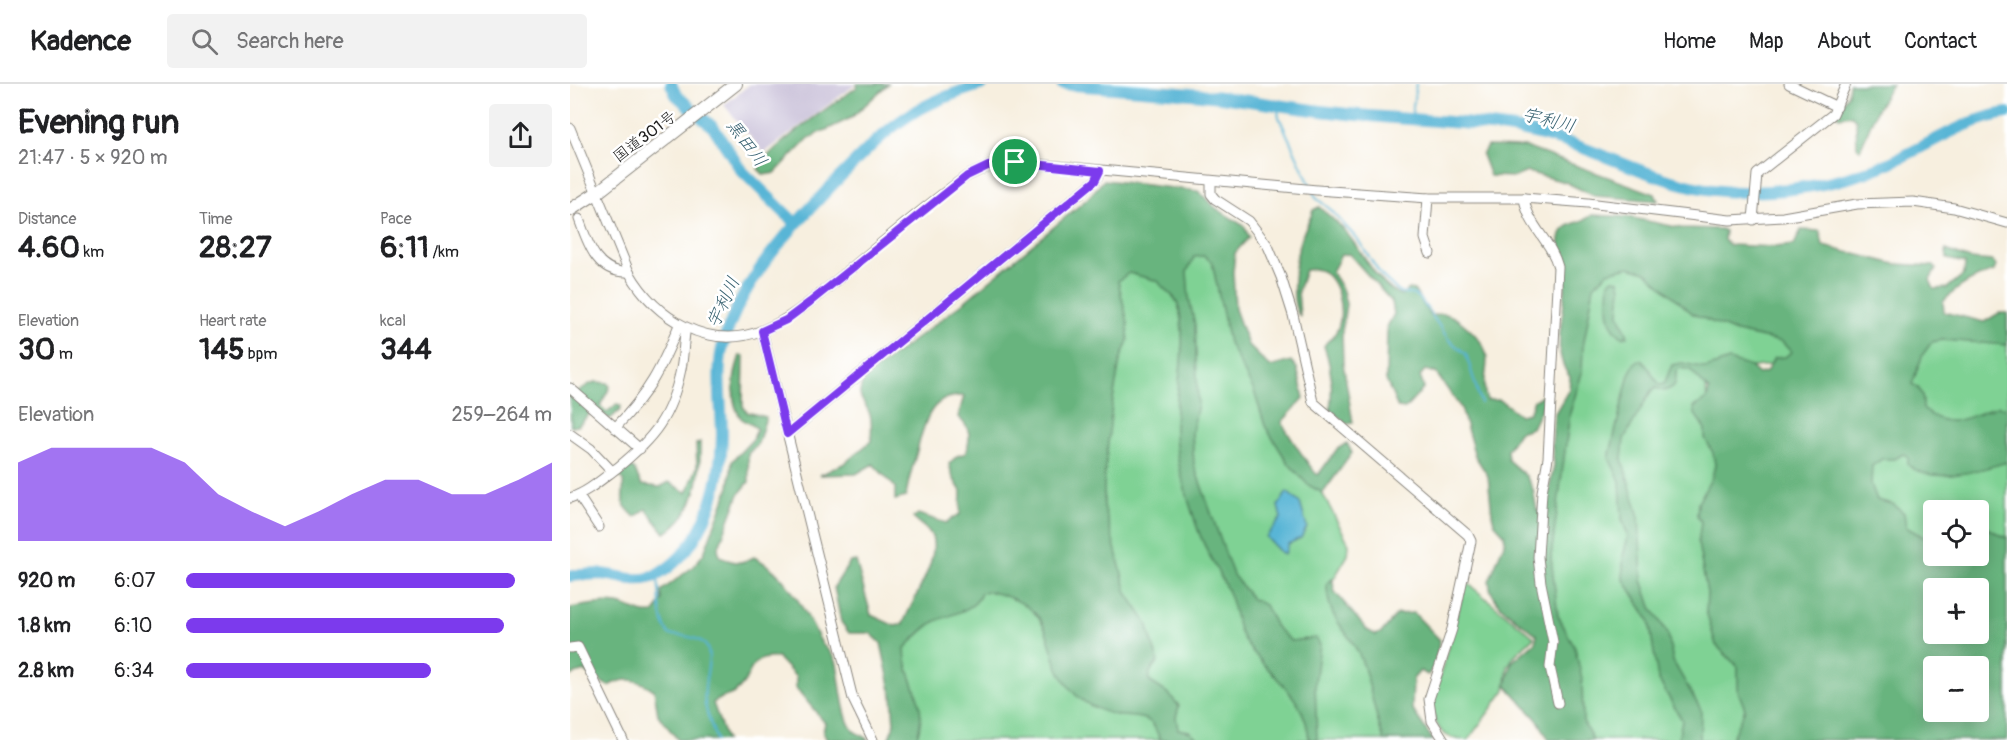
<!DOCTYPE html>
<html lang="en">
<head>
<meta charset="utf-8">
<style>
	body { margin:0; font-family:Pangolin,"Klee One",sans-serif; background:#f2f2f2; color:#202124; height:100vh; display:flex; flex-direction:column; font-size:22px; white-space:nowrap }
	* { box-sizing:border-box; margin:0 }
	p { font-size:20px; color:#757577 }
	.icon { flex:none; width:33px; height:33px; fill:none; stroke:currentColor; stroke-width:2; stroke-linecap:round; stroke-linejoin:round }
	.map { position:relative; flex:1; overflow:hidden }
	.side { display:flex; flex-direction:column; background:#fff; width:570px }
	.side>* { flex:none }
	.buttons { position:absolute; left:1353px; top:416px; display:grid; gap:12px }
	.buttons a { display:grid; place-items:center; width:66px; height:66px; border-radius:6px; background:#fff; box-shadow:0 3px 15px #0003; font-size:30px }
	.pin { position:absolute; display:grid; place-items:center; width:51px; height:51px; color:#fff; margin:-26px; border:3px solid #fff; border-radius:50%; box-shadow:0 2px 6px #0007 }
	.round { display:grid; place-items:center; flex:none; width:63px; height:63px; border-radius:6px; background:#f2f2f2 }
	.head { display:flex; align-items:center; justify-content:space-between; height:102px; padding:0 18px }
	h1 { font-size:33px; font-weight:700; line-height:45px }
	.stats { display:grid; grid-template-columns:repeat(3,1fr); gap:9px; height:102px; padding:6px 18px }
	.stats div { display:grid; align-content:center }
	.stats b { font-size:30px; font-weight:700 }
	.stats small { font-size:16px; font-weight:400 }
	.stats p { font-size:16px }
	.chart { height:168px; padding:12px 18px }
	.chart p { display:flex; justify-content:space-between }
	.chart svg { width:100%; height:108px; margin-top:6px; fill:#7c3aed; opacity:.7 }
	ul { padding:0 18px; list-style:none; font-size:20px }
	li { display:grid; grid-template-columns:96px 72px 1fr; align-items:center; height:45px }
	li i { height:15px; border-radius:8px; background:#7c3aed }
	header { display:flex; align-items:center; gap:36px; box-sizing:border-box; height:84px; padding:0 30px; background:#fff; border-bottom:2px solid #e0e0e0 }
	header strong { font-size:28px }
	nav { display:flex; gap:33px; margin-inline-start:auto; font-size:21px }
	.search { width:420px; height:54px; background:#f2f2f2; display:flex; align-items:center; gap:15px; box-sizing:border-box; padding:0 21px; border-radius:6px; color:#757577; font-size:22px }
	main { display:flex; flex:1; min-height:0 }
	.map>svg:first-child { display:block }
	.industrial { fill:#c8bfd8 }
	.green { fill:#7fd294; stroke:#4e7758; stroke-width:1.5 }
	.forest { fill:#67b47e; stroke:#42684d; stroke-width:1.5; fill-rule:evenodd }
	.water { fill:#58b5d6; stroke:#3a6879; stroke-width:1.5 }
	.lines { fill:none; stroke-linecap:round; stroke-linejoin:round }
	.stream { stroke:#58b5d6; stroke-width:2 }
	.river { stroke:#58b5d6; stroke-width:12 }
	.minor-casing { stroke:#8a867e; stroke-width:11 }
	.highway-casing { stroke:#8a867e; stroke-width:14 }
	.minor { stroke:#fff; stroke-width:9 }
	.highway { stroke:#fff; stroke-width:12 }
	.route-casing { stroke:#fff; stroke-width:12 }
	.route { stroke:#7c3aed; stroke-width:8 }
	.labels { text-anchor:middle; stroke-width:5; stroke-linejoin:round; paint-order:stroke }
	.street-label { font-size:16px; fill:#1c1c1c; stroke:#fff }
	.water-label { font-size:18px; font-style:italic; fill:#376170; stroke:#fff }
</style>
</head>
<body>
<header>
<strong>Kadence</strong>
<div class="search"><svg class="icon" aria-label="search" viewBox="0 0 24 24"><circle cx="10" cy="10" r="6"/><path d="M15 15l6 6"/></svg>Search here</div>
<nav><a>Home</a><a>Map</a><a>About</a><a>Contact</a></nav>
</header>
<main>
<section class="side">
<div class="head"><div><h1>Evening run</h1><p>21:47 · 5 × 920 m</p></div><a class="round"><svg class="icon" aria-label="share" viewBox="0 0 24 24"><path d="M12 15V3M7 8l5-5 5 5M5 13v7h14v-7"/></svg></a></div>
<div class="stats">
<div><p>Distance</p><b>4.60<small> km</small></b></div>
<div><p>Time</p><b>28:27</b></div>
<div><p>Pace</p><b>6:11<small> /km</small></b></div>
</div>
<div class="stats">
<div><p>Elevation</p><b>30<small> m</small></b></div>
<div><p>Heart rate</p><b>145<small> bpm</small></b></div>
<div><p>kcal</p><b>344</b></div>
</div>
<div class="chart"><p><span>Elevation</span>259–264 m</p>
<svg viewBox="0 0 160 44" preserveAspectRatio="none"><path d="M0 44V12L10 6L20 6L30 6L40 6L50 12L60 25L70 32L80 38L90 32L100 25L110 19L120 19L130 25L140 25L150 19L160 12V44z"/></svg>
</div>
<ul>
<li><b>920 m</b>6:07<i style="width:90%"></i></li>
<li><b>1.8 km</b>6:10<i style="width:87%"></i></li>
<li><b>2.8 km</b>6:34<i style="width:67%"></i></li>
</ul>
</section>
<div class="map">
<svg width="1437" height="656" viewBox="0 0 1437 656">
	<rect width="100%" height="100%" fill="#fff"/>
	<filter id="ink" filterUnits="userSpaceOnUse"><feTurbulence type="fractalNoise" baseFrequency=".0167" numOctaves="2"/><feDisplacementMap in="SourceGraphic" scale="12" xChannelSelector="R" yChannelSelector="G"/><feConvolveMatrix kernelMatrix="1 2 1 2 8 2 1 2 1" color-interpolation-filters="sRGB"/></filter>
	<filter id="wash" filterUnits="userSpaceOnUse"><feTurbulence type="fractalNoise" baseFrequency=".008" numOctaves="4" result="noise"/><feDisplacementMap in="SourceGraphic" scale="24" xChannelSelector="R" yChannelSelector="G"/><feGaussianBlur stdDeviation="1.35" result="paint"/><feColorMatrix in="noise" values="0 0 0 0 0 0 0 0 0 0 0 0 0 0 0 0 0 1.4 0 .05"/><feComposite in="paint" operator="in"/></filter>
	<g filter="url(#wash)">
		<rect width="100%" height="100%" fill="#f7efdf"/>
		<!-- industrial -->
		<path class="industrial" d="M 180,0 L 286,0 L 194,69 L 154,21 Z"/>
		<!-- green -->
		<g class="green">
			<path d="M 640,168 L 688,301 L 755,414 L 779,460 L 778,471 L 763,496 L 763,507 L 835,656 L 348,656 L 330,579 L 331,564 L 365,532 L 526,439 L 540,201 L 557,182 Z"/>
			<path d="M 1070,180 L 1210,246 L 1228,266 L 1208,280 L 1136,289 L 1137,333 L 1156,378 L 1174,576 L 1185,629 L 1172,656 L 1013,656 L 1006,640 L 977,473 L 1019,202 L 1035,183 Z"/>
			<path d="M 1369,232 L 1414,240 L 1437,233 L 1437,466 L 1409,455 L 1408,426 L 1364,426 L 1364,464 L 1321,444 L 1294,390 Z"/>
			<path d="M 896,498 L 964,553 L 944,572 L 938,582 L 935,606 L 898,656 C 873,656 865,645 862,621 Z"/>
		</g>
		<!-- forest -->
		<g class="forest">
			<path d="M 287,0 L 318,0 L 281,34 L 239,54 L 205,89 L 194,91 L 188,85 C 198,63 265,19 287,3 Z"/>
			<path d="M 1279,0 L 1322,0 L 1307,25 L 1290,66 L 1287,63 L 1286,36 L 1281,31 L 1269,33 L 1266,30 L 1278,10 Z"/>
			<path d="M 917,62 L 955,63 L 1085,110 L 1088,117 L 1024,112 L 995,98 L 957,88 L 945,93 L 920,92 L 912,71 Z"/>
			<path d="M 534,96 L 628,107 L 647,125 L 674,142 L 679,153 L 665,169 L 663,188 L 665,225 L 678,261 L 700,283 L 721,277 L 727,284 L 734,314 L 712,338 C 714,344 744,390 748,391 L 767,365 L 777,359 L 782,369 L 753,409 L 738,401 L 718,379 L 695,342 L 684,307 L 659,259 L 642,178 L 634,172 L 624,173 L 617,188 L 619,214 L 625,241 L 628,321 L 622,348 L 624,381 L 663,491 L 682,515 L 695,521 L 706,543 L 721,557 L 746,554 L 750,561 L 745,599 L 747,656 L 739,656 C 737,611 697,591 674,556 C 666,544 665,526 660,513 C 651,489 635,468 627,443 C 617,413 605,377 605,346 C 605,306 618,264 609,224 C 606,210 594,208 588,197 L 559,189 L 548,197 L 558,239 L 558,256 L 550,277 L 542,321 L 534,396 L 534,422 L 557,509 L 577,539 L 588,578 L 580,588 L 579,597 L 599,610 L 609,622 L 606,633 L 608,645 L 619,647 L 630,656 L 591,656 C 587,650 585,641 579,637 C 570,632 561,633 552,632 C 537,630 517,622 506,611 C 464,568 500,525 417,507 L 411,509 C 405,528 381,529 364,538 C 353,545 344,555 335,564 C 335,599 361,616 346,656 L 318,656 L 324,641 L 322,611 L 311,559 L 300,549 L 279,549 L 271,538 L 264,503 L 280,478 L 286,477 L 301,531 L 325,542 L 333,540 C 341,517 374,470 360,449 C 356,444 348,439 343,434 L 348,430 L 376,439 L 390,430 L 391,407 L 383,394 L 379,380 L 387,372 L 396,369 C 401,353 401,344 388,333 L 394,312 C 359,310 354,341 347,367 C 343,382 338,396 336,413 L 325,416 L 325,403 L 303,380 L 286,390 L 250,391 L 275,379 L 301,357 C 301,348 303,337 299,328 C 291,311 286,316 294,294 L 394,218 L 517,115 Z"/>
			<path d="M 749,123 C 757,130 766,137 773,145 C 790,162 808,204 831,211 L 839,205 L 844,206 L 861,232 C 866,231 870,229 875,230 C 888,232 913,255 916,269 C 920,285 910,300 917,316 L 930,316 L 950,331 L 959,329 L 964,316 L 972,312 L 976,315 L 962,344 L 949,348 L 937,366 L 938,376 L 956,392 L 963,405 L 967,427 L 976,421 L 984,381 L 982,360 L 984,331 L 999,305 L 1000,293 C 979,267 996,232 995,202 C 995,185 986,166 991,150 C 996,138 1013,139 1022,131 L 1058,133 L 1111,144 L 1151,145 L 1155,147 L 1154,156 L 1160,161 L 1205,163 L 1224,161 L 1231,146 L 1250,147 L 1253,162 L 1325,180 L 1364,182 L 1366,185 L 1360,196 L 1364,205 L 1377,204 L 1394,190 L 1395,179 L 1377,175 L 1376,166 L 1400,175 L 1422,177 L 1426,182 L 1424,187 C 1403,194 1388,202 1373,218 L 1374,228 L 1414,238 L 1429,229 L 1437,229 L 1437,261 L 1373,256 L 1362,258 L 1353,270 L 1342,300 C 1353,305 1353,313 1353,325 C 1382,349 1398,331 1429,322 L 1437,325 L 1437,378 C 1410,386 1362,402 1338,381 L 1338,372 L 1333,370 L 1325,375 L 1312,375 L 1302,382 L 1301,400 L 1307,416 L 1323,420 L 1334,429 L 1336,443 L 1355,454 L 1363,452 L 1364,471 L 1408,471 L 1409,440 L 1437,454 L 1437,656 L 1161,656 L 1175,625 L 1168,607 L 1168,583 L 1146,561 L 1136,527 L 1137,509 L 1128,459 L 1131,438 L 1127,431 L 1128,419 L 1142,393 L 1145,381 L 1143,369 L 1135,354 L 1135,345 L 1125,330 L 1124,323 L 1137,315 L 1139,306 L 1120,286 L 1110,284 L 1106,287 C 1106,299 1107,303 1094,307 L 1086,304 L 1081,307 L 1054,355 L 1052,375 L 1069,433 L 1072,496 L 1081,523 L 1098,550 L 1103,577 L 1131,626 L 1130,656 L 1108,656 L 1112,636 L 1088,595 L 1079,536 L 1053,494 L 1053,472 L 1058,452 L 1052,435 L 1050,397 L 1039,374 L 1059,290 L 1066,277 L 1071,276 C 1080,283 1082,292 1090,301 L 1094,300 L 1102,281 L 1112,279 L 1136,284 L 1159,276 L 1181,283 L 1189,290 L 1196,288 L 1204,274 L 1215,273 L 1221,268 L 1212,258 L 1166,248 L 1123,230 L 1076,188 L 1059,183 L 1038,188 L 1024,202 L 1013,263 L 1012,289 L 1000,329 L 981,473 L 988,532 L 1005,564 L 1012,595 L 1013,637 L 1023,656 L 979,656 L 969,638 L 936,601 L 942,578 L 965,558 L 967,551 C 949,536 920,522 919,497 L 935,457 L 934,450 L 924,439 L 922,430 L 918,392 L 905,372 L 891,324 L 866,289 L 855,286 L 850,292 L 854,304 L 835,325 L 828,324 L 816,296 L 817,243 L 824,230 L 822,218 L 779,170 L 771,171 L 762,188 L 773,207 L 776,220 L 772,248 L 773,279 L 783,339 L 776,340 L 760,325 C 763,303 762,283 754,262 C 757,256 763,254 766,248 C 776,232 769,192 749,186 C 745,184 738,186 735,186 L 728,207 L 730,232 C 718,219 726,173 730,157 C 733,147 740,137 743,126 ZM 1364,504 L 1408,504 L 1408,549 L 1364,549 ZM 1364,582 L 1408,582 L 1408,627 L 1364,627 Z"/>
			<path d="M 1043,195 L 1049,196 L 1051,204 L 1049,230 L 1058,252 L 1052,253 C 1034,239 1038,219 1039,198 Z"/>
			<path d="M 170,271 L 174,272 L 173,322 L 177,328 L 196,333 L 188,359 L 178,370 L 179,398 L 169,410 L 148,465 L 150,472 C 164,480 171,480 184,473 C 218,490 234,526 251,558 C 256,566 265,570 267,580 C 270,594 273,636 283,646 C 287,651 294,650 298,656 L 257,656 L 253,648 L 255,639 L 226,604 L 226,593 L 208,574 C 173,571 185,596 164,609 C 157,613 150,613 143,619 L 156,656 L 108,656 L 88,631 L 84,606 C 67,595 56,592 38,602 L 14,587 L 0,592 L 0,524 C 17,521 31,518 48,520 C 62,523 70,531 84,529 L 92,516 L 91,507 L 124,482 L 134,469 L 159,403 L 162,377 L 183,355 L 187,345 C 183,340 175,338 171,334 C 158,316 164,290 170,271 Z"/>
			<path d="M 26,298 L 38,299 L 40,303 L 30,322 L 37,328 L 47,320 L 51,322 L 50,326 L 40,335 L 24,325 L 8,342 L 1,343 L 0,311 C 11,308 15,300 26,298 Z"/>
			<path d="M 130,358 C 131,393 127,429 95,449 L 76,425 L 65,433 C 46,415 55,417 53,396 L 49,391 L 49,386 L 56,381 L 64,385 L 72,401 L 90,403 L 99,398 L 117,409 L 127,383 L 126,360 Z"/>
			<path d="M 762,495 L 765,508 L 797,546 L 806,551 L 812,548 L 827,530 L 844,529 L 870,556 L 864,582 L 858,591 L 850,587 L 843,595 L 842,625 L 863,656 L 814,656 C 804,630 801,601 791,575 C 779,544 757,539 757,500 Z"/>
		</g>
		<!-- water -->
		<path class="water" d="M 717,408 L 730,419 L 737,443 L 731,454 L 718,460 L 715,470 L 710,468 L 696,453 L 711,434 L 708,422 Z"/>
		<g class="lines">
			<!-- stream -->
			<g class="stream">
				<path d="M 707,22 L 709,33 L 741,103"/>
				<path d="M 841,36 L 846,0"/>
				<path d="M 743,108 L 746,114 L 760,125 L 788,156 L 811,191 L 829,208 L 845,211 L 852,217 L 879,256 L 896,270 L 911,319"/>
				<path d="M 87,491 C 92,513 86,532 100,551 C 162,552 130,584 135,620 C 137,632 143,644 146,656"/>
			</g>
			<!-- river -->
			<g class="river">
				<path d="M 101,0 L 106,11 L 144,44 L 171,86 L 226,140"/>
				<path d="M 492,0 C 547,5 603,7 658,14 C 695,19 732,25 769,29 C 828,36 890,36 949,46 C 1027,59 1092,109 1173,108 C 1218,108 1270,100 1312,82 C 1354,65 1391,36 1437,29"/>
				<path d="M 0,492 C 11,491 21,490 32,490 C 52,492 69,501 89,490 C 135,462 151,402 152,351 C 152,321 145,286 154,257 C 174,192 222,143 268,95 C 290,73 312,49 338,32 C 361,17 387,8 413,0"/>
			</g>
		</g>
	</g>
	<g filter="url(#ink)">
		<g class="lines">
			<!-- minor casing -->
			<g class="minor-casing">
				<g id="minor">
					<path d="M 1219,0 L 1267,23"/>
					<path d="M 0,44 L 59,188 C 86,235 139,268 193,246 C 223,234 247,212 272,192 C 313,158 353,123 397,92 L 419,82 L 445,78 L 747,106 L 858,114 L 954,114 L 1018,119 L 1160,136 L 1213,133 L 1287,120 L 1343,118 L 1384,124 L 1437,139"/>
					<path d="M 641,98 L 641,110 L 645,115 L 679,137 L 698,162 L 711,193 L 723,231 L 743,318 L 898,451 L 901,457 L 882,545 L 859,615 L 862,637 L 874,656"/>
					<path d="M 858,114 L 855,154 L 860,169"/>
					<path d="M 954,114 C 958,143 981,156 988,183 L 978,374 L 972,408 L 968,473 L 971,499 L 983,558 L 980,583 L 988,619"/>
					<path d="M 9,135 C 18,160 27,190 59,188"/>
					<path d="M 1183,136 L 1187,90 L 1263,30 L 1276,0"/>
					<path d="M 192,247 L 283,615 L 303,656"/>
					<path d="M 0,304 L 70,365"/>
					<path d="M 45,344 C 79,309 91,285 109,241"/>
					<path d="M 0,350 L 21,365 L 42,387"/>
					<path d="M 217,350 L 525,97 L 530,87"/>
					<path d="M 8,411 L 29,443"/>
					<path d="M 0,414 C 18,408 32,395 47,384 C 84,354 101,333 111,285 C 114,271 113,257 116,244"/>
					<path d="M 0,564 L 8,563 L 10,567 L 53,656"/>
				</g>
			</g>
			<!-- highway casing -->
			<g class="highway-casing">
				<path id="highway" d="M 0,126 L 28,108 L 166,0"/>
			</g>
			<!-- minor -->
			<use href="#minor" class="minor"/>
			<!-- highway -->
			<use href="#highway" class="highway"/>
		</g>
	</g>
	<g class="lines" filter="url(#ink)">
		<!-- route casing -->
		<g class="route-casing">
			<path id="route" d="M 445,78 L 530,87 L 525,97 L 217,350 L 192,247 L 216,236 L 240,218 L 397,92 L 418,82 Z"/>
		</g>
		<!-- route -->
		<use href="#route" class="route"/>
	</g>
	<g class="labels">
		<!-- street labels -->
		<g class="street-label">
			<text transform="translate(74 52) rotate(-37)" y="6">国道301号</text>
		</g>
		<!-- water labels -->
		<g class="water-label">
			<text transform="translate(979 36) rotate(14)" y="6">宇利川</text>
			<text transform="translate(177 59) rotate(53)" y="6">黒田川</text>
			<text transform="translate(153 218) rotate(-65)" y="6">宇利川</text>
		</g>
	</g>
</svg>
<div class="buttons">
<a><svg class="icon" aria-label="locate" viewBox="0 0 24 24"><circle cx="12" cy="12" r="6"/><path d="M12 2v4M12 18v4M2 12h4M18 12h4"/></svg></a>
<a>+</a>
<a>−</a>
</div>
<div class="pin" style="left:445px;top:78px;background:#1e9e55"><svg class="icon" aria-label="arrive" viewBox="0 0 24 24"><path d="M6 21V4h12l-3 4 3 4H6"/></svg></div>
</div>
</main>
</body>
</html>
